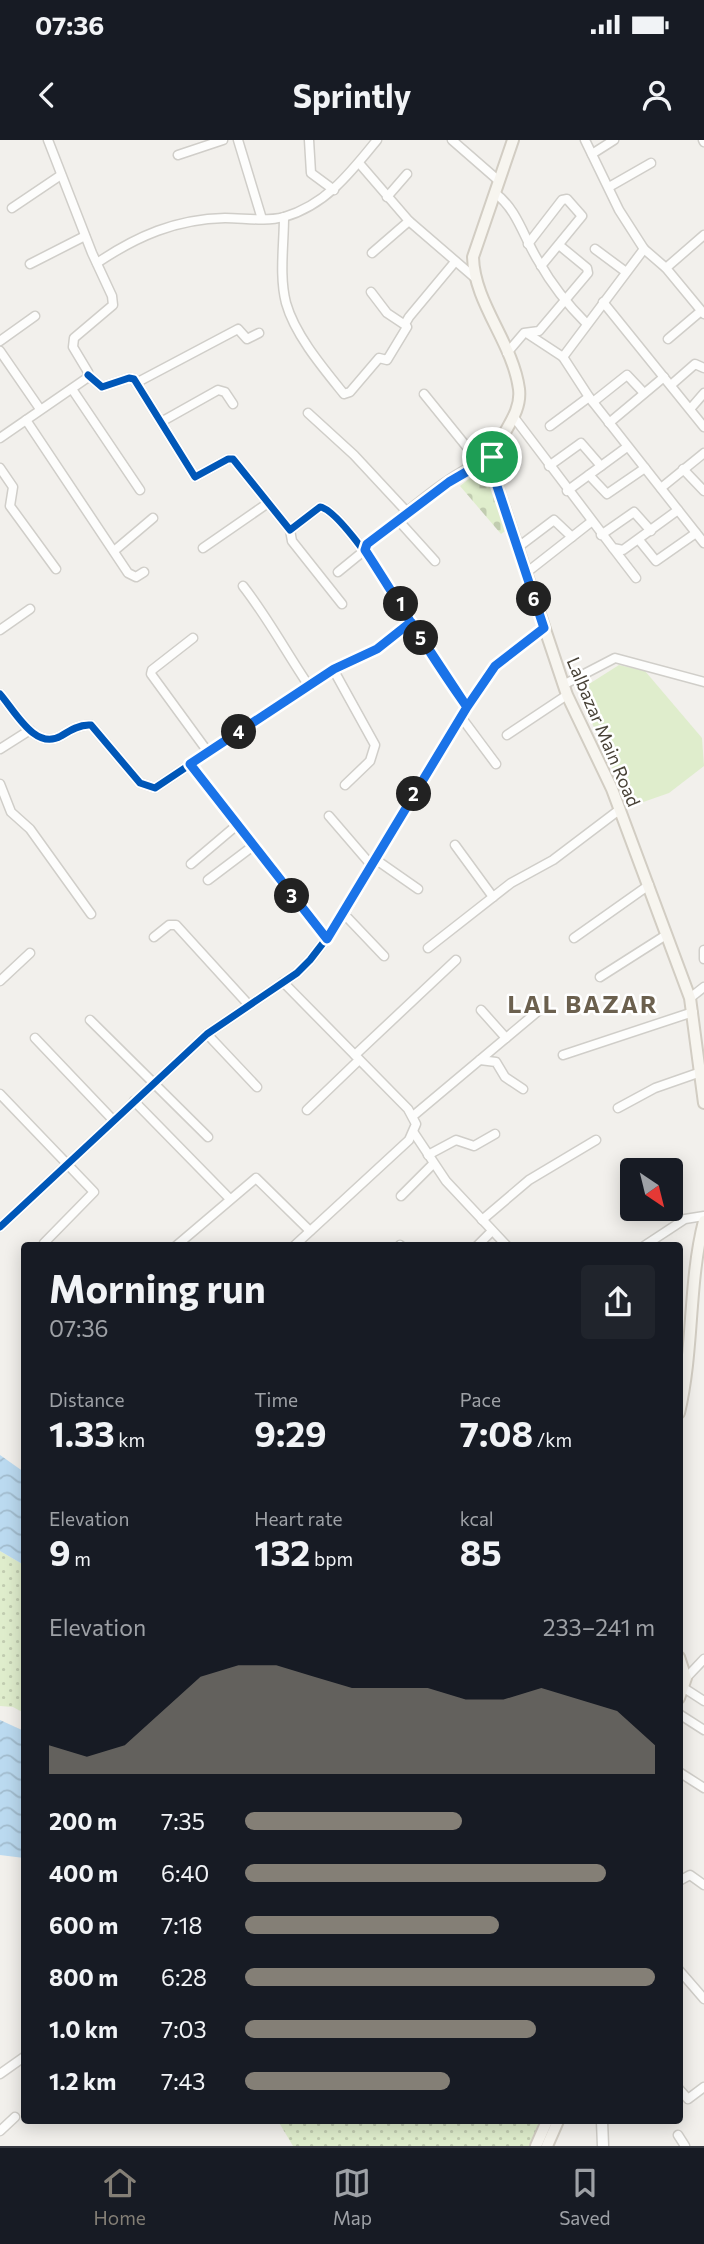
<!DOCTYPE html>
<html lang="en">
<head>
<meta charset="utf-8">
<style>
	body { margin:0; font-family:Commissioner,sans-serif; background:#20242c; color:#f1f3f6; height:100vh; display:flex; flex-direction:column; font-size:26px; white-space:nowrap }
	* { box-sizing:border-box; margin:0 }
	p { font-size:23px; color:#9ea1a6 }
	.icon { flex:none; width:38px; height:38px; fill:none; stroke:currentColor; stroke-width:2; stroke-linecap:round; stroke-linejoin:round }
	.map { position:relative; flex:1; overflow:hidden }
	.drawer { position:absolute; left:21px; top:1102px; width:662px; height:882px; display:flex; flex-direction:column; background:#171b24; border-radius:7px; box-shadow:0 4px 18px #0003 }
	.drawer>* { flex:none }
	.needle { width:46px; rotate:145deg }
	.controls { position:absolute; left:620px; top:1018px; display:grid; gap:14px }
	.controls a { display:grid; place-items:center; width:63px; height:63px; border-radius:7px; background:#171b24; box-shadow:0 4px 18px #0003; font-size:35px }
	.pin { position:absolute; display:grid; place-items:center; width:60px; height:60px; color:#fff; margin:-30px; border:4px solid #fff; border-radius:50%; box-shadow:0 2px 7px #0007 }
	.km { position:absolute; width:35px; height:35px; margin:-18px; border-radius:50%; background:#222; color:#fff; font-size:19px; line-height:35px; text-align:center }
	.round { display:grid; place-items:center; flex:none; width:74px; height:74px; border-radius:7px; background:#20242c }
	.summary { display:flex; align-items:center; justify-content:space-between; height:119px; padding:0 28px }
	h1 { font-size:38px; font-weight:700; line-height:52px }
	.stats { display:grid; grid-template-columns:repeat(3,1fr); gap:10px; height:119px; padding:7px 28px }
	.stats div { display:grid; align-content:center }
	.stats b { font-size:35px; font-weight:700 }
	.stats small { font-size:19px; font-weight:400 }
	.stats p { font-size:19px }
	.chart { height:196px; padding:14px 28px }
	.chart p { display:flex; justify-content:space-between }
	.chart svg { width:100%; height:126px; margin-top:7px; fill:#847f76; opacity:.7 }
	ul { padding:0 28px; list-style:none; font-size:23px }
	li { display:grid; grid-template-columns:112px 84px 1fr; align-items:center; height:52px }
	li i { height:18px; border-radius:9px; background:#847f76 }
	.status { display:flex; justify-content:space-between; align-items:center; height:49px; padding:0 35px; background:#171b24; direction:ltr }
	.status svg { height:19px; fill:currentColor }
	header { display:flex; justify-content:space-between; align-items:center; height:91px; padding:0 28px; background:#171b24; font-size:32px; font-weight:700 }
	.tabs { display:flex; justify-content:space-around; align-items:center; height:98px; border-top:2px solid #363941; background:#171b24; font-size:19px; color:#9ea1a6 }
	.tabs a { display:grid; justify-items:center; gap:4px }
	.tabs .selected { color:#847f76 }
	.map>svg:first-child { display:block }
	.grass { fill:url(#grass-dots) }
	.cemetery { fill:url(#cemetery-stones) }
	.garden { fill:#dfedcc }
	.water { fill:url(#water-waves) }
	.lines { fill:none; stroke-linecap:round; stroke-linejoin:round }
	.minor-casing { stroke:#d0cec9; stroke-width:11 }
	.tertiary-casing { stroke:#d0cec9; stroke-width:13 }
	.secondary-casing { stroke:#d2cdc3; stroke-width:14 }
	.minor { stroke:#fdfdfc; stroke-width:8 }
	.tertiary { stroke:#fdfdfc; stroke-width:10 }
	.secondary { stroke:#f7f5ef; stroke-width:10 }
	.cycleway-casing { stroke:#fff; stroke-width:11 }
	.cycleway { stroke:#0057b8; stroke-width:7 }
	.route-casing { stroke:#fff; stroke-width:14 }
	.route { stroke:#1a73e8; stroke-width:9 }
	.labels { text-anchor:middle; stroke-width:5; stroke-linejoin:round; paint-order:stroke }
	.street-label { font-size:18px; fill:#484237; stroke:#fff }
	.district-label { font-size:24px; font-weight:bold; letter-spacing:2px; fill:#6b604e; stroke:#fff }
</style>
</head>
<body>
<div class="status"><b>07:36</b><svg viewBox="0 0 49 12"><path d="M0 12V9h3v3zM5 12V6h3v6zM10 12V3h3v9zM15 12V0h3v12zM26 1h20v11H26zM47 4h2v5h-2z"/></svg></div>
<header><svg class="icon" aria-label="back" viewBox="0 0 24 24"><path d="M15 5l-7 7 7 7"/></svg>Sprintly<svg class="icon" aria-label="person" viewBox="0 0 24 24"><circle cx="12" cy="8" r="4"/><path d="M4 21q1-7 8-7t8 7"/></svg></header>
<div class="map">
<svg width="704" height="2006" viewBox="0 0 704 2006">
	<defs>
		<pattern id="grass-dots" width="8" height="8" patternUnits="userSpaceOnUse" patternTransform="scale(1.75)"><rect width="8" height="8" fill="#dfedcc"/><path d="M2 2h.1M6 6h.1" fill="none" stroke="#c1ccb0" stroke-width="1.8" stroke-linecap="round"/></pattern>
		<pattern id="cemetery-stones" width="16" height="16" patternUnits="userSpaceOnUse" patternTransform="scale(1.75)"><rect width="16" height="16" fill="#dfedcc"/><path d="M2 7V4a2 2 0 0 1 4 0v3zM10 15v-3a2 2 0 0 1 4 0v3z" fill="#c1ccb0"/></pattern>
		<pattern id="water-waves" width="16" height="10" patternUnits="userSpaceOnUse" patternTransform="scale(1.75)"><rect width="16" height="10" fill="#bbdaf0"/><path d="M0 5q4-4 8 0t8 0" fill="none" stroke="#a2bcce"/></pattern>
	</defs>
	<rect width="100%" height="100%" fill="#f2f0ec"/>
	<!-- grass -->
	<g class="grass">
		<path d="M 0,1411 L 24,1425 L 24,1573 L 13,1567 L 0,1566 Z"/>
		<path d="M 278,1981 L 547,1981 L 538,2006 L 293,2006 Z"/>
	</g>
	<!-- cemetery -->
	<path class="cemetery" d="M 488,324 L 508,389 L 501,394 L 460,346 Z"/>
	<!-- garden -->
	<path class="garden" d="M 619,525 L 645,531 L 702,598 L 704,626 L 669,653 L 629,667 L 578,551 Z"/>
	<!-- water -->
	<g class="water">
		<path d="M 0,1315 L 24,1332 L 24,1425 L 0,1411 Z"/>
		<path d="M 0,1580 L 24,1591 L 24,1718 L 0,1715 Z"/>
	</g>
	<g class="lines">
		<!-- minor casing -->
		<g class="minor-casing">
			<g id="minor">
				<path d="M 238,0 L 262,79"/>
				<path d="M 309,0 L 311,33 L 334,50"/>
				<path d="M 452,0 L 499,41"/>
				<path d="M 585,0 L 619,70 L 644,109 L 666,128 L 704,174"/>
				<path d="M 703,0 L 704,2"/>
				<path d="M 592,14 L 614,0"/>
				<path d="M 178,15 L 223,0"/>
				<path d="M 359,23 L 409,81 L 474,137"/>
				<path d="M 609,47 L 651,23"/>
				<path d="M 495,53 C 518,70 524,99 539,122 C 552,145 568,165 586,183"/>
				<path d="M 387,57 L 407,34"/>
				<path d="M 12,68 L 61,35"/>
				<path d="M 284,77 C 284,104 279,136 286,163 C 295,195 323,228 344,254 L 350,252 L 379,218 L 387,220 L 407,187 L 405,184 L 409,177 L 454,123"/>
				<path d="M 528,104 L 562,60 L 567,59 L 582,76 L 541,126"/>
				<path d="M 595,109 L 626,132"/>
				<path d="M 644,109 L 563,217 L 589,257 L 704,403"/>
				<path d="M 372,113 L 409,81"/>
				<path d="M 97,123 C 137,96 176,79 225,78 C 244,78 265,82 284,77 C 326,65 351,32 377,0"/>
				<path d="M 30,124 L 85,96"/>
				<path d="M 666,128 L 704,95"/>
				<path d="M 371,152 L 387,173 L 405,185"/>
				<path d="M 603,162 L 704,287"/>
				<path d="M 528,194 L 563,217"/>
				<path d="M 668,199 L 701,171"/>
				<path d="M 0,201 L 35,176"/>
				<path d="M 0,211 L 40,269"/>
				<path d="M 507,213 L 524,193 L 539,191 L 588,133 L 587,128 L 559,105"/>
				<path d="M 88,235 L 102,247 L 129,238 L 134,239 L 195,337 L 228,319 L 233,319 L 290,390 L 320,367 C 348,370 444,535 467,567"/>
				<path d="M 136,243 L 238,189 L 247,199 L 259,193"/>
				<path d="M 671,245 L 695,224 L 704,228"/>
				<path d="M 72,249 L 140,350"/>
				<path d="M 424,254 L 479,322"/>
				<path d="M 593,262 L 627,235 L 644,253"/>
				<path d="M 691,268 L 704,253"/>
				<path d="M 308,273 L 354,315 L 408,373"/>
				<path d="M 513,276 L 613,408 L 623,410 L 678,370"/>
				<path d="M 26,280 L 128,433 L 136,437 L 144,432"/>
				<path d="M 161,282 L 218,250 L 225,252 L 233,264"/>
				<path d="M 609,283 L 664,237"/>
				<path d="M 550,286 L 589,257"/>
				<path d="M 0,298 L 87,238 L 88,232 L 73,207 L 74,198 L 113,165 L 112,156 L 92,113 L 48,0"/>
				<path d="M 549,326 L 581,303 L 601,326"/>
				<path d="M 0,328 L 13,347 L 10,366 L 56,429"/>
				<path d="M 683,329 L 704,351"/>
				<path d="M 589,335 L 607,354 L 645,328"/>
				<path d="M 661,348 L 704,313"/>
				<path d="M 567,351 L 627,307"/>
				<path d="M 398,380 L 435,421"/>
				<path d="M 290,390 L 292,401 L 342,464"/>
				<path d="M 601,395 L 634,372 L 651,391"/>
				<path d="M 639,400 L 656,421 L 696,393"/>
				<path d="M 203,408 L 268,363"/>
				<path d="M 517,408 L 554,380 L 572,397"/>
				<path d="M 613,408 L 636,438"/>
				<path d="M 114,411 L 153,378"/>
				<path d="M 338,432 L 365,410 L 367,404 C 406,374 446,334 492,317"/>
				<path d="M 526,433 L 591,382"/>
				<path d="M 243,446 C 268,478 286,512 309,546"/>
				<path d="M 0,490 L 30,469"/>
				<path d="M 193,498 L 152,530 L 151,534 L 208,612"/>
				<path d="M 333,529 L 375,605 L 370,621 L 345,645"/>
				<path d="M 563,545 L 615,518 L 704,542"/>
				<path d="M 0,554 C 15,571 35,611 61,596 C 70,590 80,584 91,585 L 140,643 L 155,648 L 333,529 L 377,509 L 411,482"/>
				<path d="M 461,577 L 496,624"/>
				<path d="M 507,595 L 567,555"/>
				<path d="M 0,609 L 30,590"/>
				<path d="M 190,624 L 327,799"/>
				<path d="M 0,644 L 11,672 L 30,689 L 91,774"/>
				<path d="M 329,676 L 372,726"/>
				<path d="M 455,705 L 493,757"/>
				<path d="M 375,719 L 418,749"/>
				<path d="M 191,724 L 237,685"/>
				<path d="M 208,740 L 253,706"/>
				<path d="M 344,774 L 384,816"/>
				<path d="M 154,797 L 169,785 L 176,785 L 248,864"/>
				<path d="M 574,798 L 649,745"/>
				<path d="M 428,808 L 511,743 L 553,720 L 619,670"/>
				<path d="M 704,810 L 704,819"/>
				<path d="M 600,837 L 666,795"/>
				<path d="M 0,841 L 30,813"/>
				<path d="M 283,842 L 408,969 L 416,984 L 409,1000 L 294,1106"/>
				<path d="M 690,858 L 704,847"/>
				<path d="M 481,870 L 506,898"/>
				<path d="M 90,880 L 208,997"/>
				<path d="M 207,894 L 257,947"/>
				<path d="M 35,898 L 114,981"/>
				<path d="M 355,915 L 456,820"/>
				<path d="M 563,915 L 693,872"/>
				<path d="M 480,920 L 496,922 L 505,937 L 523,949"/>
				<path d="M 0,954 L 94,1052 L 44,1103"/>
				<path d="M 134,961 L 229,1058"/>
				<path d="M 618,968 L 655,948 L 698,933"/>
				<path d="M 307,970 L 359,920"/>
				<path d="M 413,976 L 537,872"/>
				<path d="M 414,993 L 446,1041 L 507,1106"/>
				<path d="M 428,1015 L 456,1000 L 474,1006 L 495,994"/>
				<path d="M 401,1056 L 433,1024"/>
				<path d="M 482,1080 L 529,1040 L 596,1000"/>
				<path d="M 0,1087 L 207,894 L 297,833 L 310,820 L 340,781 L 444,603 L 495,526 L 544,488"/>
				<path d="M 400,1105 L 401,1106"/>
				<path d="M 176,1106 L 256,1038 L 310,1091"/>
				<path d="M 477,1106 L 492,1091"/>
				<path d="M 644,1106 L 685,1079 L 704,1076"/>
				<path d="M 686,1538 L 704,1519"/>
				<path d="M 684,1548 L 704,1561"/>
				<path d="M 679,1574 L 704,1590"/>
				<path d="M 679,1632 L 704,1648"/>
				<path d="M 679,1741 L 690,1735 L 704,1745"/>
				<path d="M 679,1830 L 704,1859"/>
				<path d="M 0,1934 L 24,1917"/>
				<path d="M 679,1949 L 688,1959 L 704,1947"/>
				<path d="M 0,1991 L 15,1977"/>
				<path d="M 678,1995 L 685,2006"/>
			</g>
		</g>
		<!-- tertiary casing -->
		<g class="tertiary-casing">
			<path id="tertiary" d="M 602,1981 L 603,2006"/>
		</g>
		<!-- secondary casing -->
		<g class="secondary-casing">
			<g id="secondary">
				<path d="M 513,0 L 473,117 C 474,163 513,203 519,249 C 523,281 488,301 493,334 L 567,555 L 612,649 L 690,858 L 704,963"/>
				<path d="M 679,1273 C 694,1210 688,1144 704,1081"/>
				<path d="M 679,1517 L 686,1538 L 679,1558"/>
				<path d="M 536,2006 L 547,1981"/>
				<path d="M 547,2006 L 558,1981"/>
			</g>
		</g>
		<!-- minor -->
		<use href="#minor" class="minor"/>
		<!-- tertiary -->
		<use href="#tertiary" class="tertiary"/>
		<!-- secondary -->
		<use href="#secondary" class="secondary"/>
		<!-- cycleway casing -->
		<g class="cycleway-casing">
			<g id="cycleway">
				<path d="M 88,235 L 102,247 L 129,238 L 134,239 L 195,337 L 228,319 L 233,319 L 290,390 L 320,367 C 348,370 444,535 467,567"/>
				<path d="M 0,554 C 15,571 35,611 61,596 C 70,590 80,584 91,585 L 140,643 L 155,648 L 333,529 L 377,509 L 411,482"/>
				<path d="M 0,1087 L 207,894 L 297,833 L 310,820 L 340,781 L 444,603 L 495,526 L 544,488"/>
			</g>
		</g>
		<!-- cycleway -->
		<use href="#cycleway" class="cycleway"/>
	</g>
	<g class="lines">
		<!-- route casing -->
		<g class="route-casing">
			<path id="route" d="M 492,317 L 449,342 L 367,404 L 365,410 C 399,462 430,516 467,567 L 327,799 L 190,624 L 334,529 L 377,509 L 411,482 L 467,567 L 495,526 L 544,488 L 493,334 L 492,317"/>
		</g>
		<!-- route -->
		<use href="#route" class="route"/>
	</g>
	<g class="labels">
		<!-- street labels -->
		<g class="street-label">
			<text transform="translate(603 592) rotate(67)" y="6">Lalbazar Main Road</text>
		</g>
		<!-- district labels -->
		<g class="district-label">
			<text x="583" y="873">LAL BAZAR</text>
		</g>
	</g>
</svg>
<div class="controls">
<a><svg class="needle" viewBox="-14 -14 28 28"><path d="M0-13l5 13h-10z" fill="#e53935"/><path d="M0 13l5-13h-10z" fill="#9ea1a6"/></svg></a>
</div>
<div class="pin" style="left:492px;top:317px;background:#1e9e55"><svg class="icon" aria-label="arrive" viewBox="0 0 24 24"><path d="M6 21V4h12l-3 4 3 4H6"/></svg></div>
<b class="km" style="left:401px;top:464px">1</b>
<b class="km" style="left:414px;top:654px">2</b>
<b class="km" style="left:292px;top:756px">3</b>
<b class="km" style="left:239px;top:592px">4</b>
<b class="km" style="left:421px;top:498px">5</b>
<b class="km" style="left:534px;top:459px">6</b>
<section class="drawer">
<div class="summary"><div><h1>Morning run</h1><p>07:36</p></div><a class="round"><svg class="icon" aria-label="share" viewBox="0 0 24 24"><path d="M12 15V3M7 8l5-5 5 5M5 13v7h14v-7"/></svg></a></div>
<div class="stats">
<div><p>Distance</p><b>1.33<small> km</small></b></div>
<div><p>Time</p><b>9:29</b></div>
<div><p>Pace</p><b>7:08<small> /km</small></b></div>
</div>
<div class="stats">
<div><p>Elevation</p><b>9<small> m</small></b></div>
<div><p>Heart rate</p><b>132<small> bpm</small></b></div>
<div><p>kcal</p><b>85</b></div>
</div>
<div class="chart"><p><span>Elevation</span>233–241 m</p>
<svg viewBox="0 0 160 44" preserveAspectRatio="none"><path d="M0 44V34L10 38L20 34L30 22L40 10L50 6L60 6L70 10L80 14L90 14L100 14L110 18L120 18L130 14L140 18L150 22L160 34V44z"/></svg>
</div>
<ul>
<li><b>200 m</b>7:35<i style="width:53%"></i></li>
<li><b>400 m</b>6:40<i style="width:88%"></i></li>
<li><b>600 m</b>7:18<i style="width:62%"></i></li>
<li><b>800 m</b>6:28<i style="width:100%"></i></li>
<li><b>1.0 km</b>7:03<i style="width:71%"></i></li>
<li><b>1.2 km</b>7:43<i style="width:50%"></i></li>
</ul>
</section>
</div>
<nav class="tabs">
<a class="selected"><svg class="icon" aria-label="home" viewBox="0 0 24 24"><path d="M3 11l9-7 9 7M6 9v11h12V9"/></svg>Home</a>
<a><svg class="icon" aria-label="map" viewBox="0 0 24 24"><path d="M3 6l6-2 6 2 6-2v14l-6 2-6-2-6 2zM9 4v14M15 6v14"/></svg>Map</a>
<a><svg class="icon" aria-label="saved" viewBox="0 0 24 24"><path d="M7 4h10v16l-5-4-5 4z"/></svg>Saved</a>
</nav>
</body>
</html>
